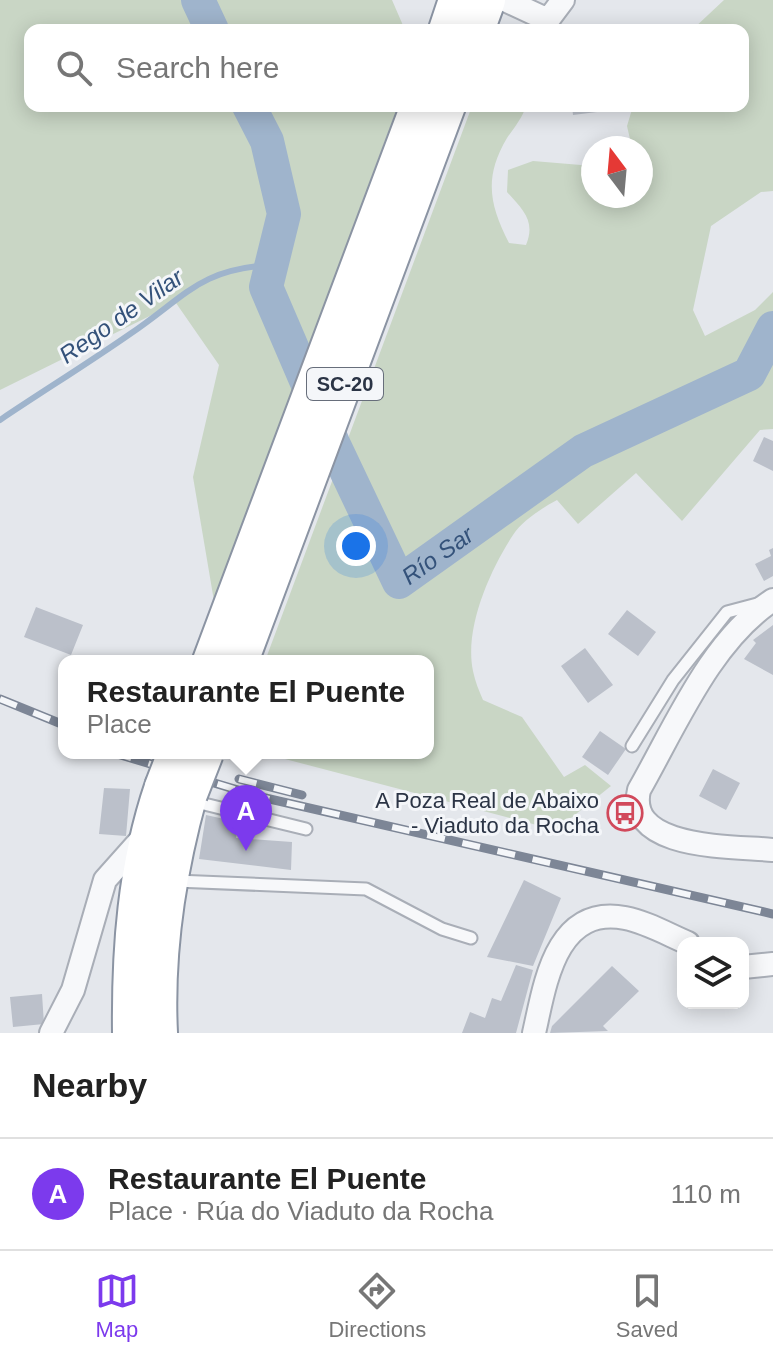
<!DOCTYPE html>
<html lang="en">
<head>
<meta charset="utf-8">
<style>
	:root { --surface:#fff; --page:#f2f2f2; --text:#222; --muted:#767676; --line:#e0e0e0; --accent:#7c3aed }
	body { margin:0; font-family:Helvetica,sans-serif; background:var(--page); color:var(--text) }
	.controls { position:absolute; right:24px; bottom:24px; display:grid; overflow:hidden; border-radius:16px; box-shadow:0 4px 20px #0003 }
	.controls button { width:72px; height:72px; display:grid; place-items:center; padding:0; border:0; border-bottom:2px solid var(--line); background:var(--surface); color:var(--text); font:40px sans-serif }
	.compass { position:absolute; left:581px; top:136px; width:72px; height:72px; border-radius:50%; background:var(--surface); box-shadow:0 4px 20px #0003; rotate:344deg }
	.you { position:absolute; left:356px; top:546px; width:28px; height:28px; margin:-20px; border:6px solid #fff; border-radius:50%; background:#1a73e8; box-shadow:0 0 0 12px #1a73e833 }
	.badge { display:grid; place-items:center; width:52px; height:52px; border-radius:50%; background:var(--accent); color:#fff; font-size:26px; font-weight:700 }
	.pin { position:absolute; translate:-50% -66px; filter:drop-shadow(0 2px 4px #0008) }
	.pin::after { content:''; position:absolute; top:42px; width:28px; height:24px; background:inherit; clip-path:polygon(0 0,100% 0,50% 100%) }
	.popup { position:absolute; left:58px; top:655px; width:376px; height:104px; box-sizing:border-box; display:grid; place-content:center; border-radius:16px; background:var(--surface); filter:drop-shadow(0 2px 6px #0005); font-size:26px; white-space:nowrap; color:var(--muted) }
	.popup b { font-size:30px; color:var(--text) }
	.popup::after { content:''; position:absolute; left:50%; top:100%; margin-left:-16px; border:16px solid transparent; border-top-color:var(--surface) }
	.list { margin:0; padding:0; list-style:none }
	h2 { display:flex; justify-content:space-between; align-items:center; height:104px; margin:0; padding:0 32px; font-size:34px }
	h2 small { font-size:26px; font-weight:400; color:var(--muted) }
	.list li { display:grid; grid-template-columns:52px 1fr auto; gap:24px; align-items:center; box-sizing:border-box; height:112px; padding:0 32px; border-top:2px solid var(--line) }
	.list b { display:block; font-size:30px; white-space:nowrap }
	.list p { margin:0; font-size:26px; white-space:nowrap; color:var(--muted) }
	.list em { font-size:26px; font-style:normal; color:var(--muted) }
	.icon { flex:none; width:44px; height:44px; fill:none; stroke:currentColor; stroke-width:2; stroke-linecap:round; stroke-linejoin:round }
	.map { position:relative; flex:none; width:773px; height:1033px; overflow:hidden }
	.search { position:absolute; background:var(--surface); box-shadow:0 4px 20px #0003; left:24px; right:24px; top:24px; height:88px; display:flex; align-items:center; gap:20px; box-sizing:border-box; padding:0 28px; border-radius:16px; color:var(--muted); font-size:30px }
	.sheet { height:216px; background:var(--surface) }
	nav { display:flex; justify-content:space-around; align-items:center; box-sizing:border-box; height:112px; border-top:2px solid var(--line); background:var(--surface); font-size:22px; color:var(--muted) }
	nav a { display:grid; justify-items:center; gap:4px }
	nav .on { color:var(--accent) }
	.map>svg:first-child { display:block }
</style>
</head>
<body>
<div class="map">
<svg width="773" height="1033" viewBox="0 0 773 1033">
	<rect width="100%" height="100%" fill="#e4e7ec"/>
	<path fill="#c9d6c5" d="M 0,0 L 392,0 L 405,30 L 30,30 L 30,106 L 398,106 L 214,601 L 193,477 L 219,365 L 176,303 L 0,390 Z
		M 724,0 L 773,0 L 773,191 L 761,192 L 711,226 L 693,310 L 705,336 L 755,310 L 773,292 L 773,429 L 760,430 L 682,521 L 636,473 L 578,524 L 557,500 C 542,508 522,521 513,535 C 490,570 464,628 473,671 C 475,681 479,691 483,700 L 522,717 L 564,777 L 585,765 L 611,786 L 556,830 L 262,753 L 428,753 L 428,661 L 265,661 L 472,106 L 526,106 C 523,117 514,128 507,138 C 484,177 489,204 509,243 L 526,245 C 536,221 523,210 507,192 L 508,170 L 533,161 L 593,166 L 593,196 L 641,196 L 641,148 L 632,148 L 627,126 L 633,106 L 743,106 L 743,30 L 692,30 Z"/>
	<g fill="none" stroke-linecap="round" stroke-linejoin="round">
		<path stroke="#9fb4cc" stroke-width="6" d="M 0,420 C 43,391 87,364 130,334 C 185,297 199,269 271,265"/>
		<g stroke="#9fb4cc" stroke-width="34">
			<path d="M 198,0 L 212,30"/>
			<path id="s1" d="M 249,106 L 267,141 L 284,214 L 266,287 L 333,443 L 399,582 L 583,451 L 749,374 L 773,328"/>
		</g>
	</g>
	<path fill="#bbc0ca" d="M 572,106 L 604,106 L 605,111 L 573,115 Z
		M 764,437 L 773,441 L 773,471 L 753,461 Z
		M 773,548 L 773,576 L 764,581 L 755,564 L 771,556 L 769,550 Z
		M 36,607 L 83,625 L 71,655 L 24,637 Z
		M 627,610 L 656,632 L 638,656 L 608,634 Z
		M 773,625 L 773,675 L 744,659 L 756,643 L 753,640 Z
		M 585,648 L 613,685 L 588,703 L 561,666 Z
		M 600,731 L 626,749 L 608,775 L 582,757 Z
		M 713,769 L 740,783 L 726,810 L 699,796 Z
		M 104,788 L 130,789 L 126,836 L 99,834 Z
		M 206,815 L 238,822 L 236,838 L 292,842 L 291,870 L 199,859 Z
		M 524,880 L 561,898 L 533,966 L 487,957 Z
		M 516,965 L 533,970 L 516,1033 L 462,1033 L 470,1012 L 485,1018 L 492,998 L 501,1001 Z
		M 612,966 L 639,991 L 603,1026 L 608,1031 L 550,1033 L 552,1026 Z
		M 42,994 L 44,1024 L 13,1027 L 10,997 Z"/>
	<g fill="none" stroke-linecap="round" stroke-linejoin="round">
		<defs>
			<path id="service" d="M 632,746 L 673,680 L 727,612 L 761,603
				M 192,801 L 306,829
				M 176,881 L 366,889 L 442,929 L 471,938"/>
			<path id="minor" d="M 505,0 L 548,20 L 563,0
				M 773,600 C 711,640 675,727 639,790 C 625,851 736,846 773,850
				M 743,967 L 773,964
				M 51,1033 L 73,990 L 105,880 L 146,834
				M 534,1033 C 545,985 555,905 625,918 C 646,922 667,934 688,943"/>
			<path id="trunk" d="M 447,30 L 457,0
				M 476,30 L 487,0
				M 211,661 L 419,106
				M 240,661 L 447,106
				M 131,1033 C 130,950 136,866 163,787
				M 159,1033 C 155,951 167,873 189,794"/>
		</defs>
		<use href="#service" stroke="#a9aeb7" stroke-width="15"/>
		<use href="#minor" stroke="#a9aeb7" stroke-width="26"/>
		<use href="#trunk" stroke="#8b94a3" stroke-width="40"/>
		<use href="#service" stroke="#f7f8fa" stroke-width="11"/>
		<use href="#minor" stroke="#f7f8fa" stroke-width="22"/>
		<use href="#trunk" stroke="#fff" stroke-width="36"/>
		<defs>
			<path id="rail" d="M 0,699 L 64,725
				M 114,753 L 261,797 L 773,914
				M 239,779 L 302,795"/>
		</defs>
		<use href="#rail" stroke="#7d8696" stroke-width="9"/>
		<use href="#rail" stroke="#f4f6f9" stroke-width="6" stroke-dasharray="18" stroke-linecap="butt"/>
		<defs>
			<path id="trunk-bridge" d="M 163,787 L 176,753
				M 189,794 L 205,753"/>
		</defs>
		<use href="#trunk-bridge" stroke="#8b94a3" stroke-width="40" stroke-linecap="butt"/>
		<use href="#trunk-bridge" stroke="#fff" stroke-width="36"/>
	</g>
	<defs>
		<symbol id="bus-ring" viewBox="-11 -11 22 22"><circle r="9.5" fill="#f4f6f9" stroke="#d1495b" stroke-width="1.5"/><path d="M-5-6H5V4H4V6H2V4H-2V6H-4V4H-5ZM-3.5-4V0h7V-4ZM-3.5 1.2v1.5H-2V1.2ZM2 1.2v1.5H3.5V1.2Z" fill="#d1495b"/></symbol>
	</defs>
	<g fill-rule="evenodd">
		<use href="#bus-ring" x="605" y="793" width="40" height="40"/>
	</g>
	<g text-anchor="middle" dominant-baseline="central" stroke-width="6" stroke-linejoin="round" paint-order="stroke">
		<rect fill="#f4f6f9" stroke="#676e7b" stroke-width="2" x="307" y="368" width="76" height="32" rx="6"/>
		<g font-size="20" font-weight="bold" fill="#2b3445">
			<text x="345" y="384">SC-20</text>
		</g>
		<g font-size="22" fill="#2b3445" stroke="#f4f6f9" text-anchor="end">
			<text x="599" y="800">A Poza Real de Abaixo<tspan x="599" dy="25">- Viaduto da Rocha</tspan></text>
		</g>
		<g font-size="24" font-style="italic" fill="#34527a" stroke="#f4f6f9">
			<text transform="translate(121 316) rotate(-35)">Rego de Vilar</text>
			<text stroke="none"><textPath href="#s1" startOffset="560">Río Sar</textPath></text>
		</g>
	</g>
</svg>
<div class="controls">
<button><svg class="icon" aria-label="layers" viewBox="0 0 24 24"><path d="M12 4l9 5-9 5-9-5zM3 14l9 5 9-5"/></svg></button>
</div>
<svg class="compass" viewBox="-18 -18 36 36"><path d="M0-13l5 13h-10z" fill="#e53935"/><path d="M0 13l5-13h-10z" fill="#767676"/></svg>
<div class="you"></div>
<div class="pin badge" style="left:246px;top:851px">A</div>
<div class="popup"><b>Restaurante El Puente</b>Place</div>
<div class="search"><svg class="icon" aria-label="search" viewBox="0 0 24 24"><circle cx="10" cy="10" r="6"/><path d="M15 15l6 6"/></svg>Search here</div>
</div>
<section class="sheet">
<h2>Nearby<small></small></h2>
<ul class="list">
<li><span class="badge">A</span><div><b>Restaurante El Puente</b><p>Place · Rúa do Viaduto da Rocha</p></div><em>110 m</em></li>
</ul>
</section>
<nav>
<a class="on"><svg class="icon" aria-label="map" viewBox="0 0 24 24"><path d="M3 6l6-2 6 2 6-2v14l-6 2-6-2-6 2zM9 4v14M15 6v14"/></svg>Map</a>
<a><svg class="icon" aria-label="directions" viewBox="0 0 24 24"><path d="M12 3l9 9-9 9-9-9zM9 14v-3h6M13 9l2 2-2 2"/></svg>Directions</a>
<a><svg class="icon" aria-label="saved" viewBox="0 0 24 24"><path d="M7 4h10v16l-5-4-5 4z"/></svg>Saved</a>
</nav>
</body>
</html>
